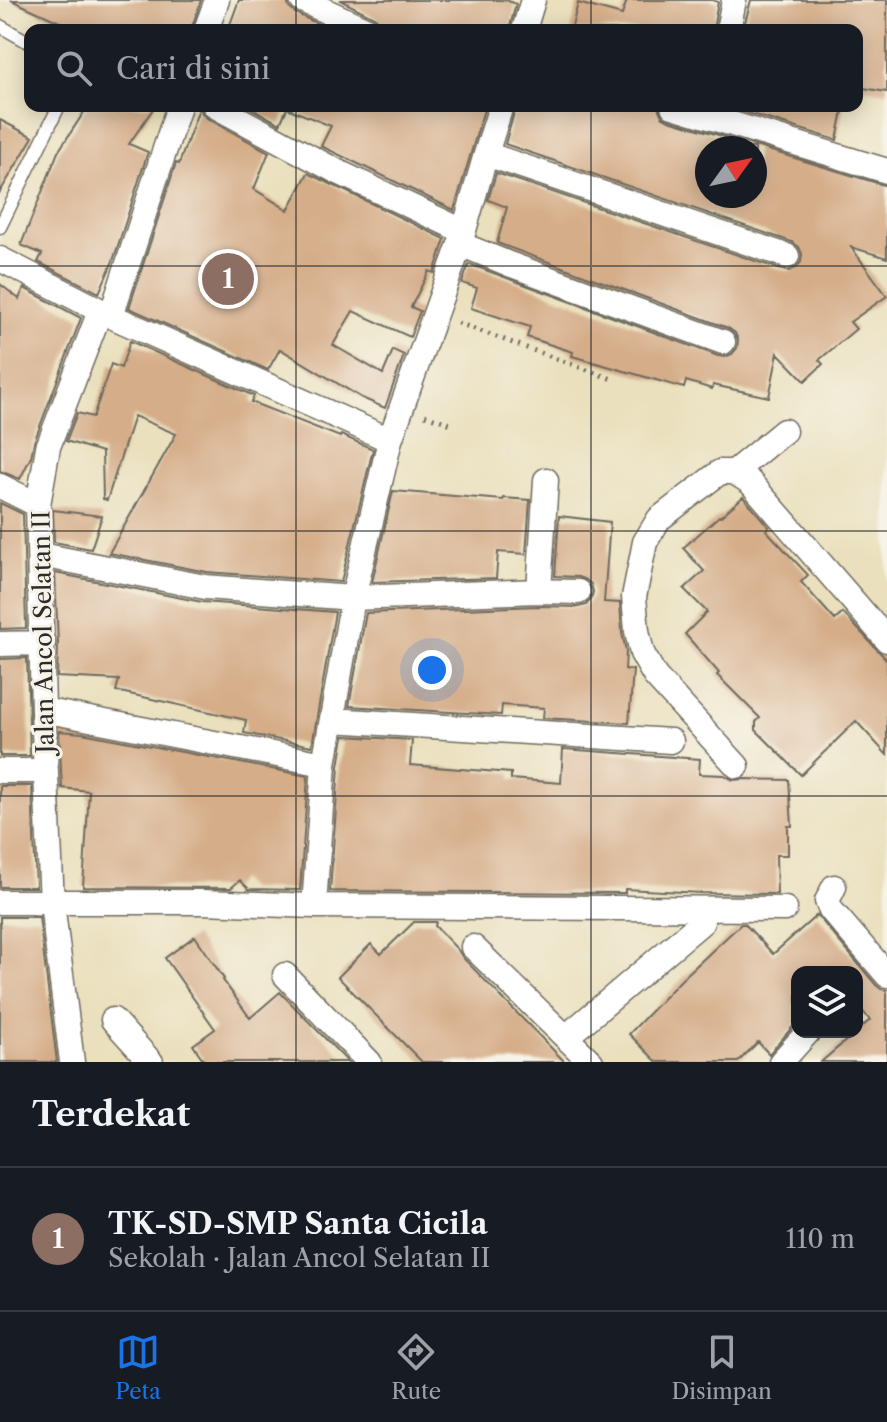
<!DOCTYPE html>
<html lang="id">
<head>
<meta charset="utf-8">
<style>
	:root { --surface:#171b24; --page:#242831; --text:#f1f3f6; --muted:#9ea1a6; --line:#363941; --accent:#1a73e8 }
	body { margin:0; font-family:"Libre Caslon Text",serif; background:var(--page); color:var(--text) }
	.controls { position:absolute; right:24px; bottom:24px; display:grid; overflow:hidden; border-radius:16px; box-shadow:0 4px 20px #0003 }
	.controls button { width:72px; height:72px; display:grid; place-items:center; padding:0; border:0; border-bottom:2px solid var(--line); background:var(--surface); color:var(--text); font:40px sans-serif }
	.compass { position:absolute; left:695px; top:136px; width:72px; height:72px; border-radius:50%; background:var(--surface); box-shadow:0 4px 20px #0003; rotate:57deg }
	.you { position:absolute; left:432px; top:670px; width:28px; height:28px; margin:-20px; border:6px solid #fff; border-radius:50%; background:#1a73e8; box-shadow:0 0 0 12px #1a73e833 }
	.badge { display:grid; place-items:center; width:52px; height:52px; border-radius:50%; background:var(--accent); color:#fff; font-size:26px; font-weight:700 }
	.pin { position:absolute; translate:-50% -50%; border:4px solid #fff; box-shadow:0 2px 8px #0006 }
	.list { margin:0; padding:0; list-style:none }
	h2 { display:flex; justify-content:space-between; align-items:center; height:104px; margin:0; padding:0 32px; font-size:34px }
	h2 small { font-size:26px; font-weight:400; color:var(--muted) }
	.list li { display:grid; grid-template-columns:52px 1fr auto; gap:24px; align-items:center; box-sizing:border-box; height:144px; padding:0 32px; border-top:2px solid var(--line) }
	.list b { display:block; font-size:30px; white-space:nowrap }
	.list p { margin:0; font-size:26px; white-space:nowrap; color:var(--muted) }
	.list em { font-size:26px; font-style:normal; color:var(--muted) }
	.icon { flex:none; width:44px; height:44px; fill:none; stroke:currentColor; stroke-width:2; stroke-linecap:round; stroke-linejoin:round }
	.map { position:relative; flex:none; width:887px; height:1062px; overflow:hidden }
	.search { position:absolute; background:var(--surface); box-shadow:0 4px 20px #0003; left:24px; right:24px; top:24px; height:88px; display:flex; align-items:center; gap:20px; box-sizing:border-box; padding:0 28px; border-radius:16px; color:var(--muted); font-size:30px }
	.sheet { height:248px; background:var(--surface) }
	nav { display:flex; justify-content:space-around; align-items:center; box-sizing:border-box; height:112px; border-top:2px solid var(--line); background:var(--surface); font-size:22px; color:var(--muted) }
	nav a { display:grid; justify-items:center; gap:4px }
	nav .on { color:var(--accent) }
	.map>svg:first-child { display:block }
</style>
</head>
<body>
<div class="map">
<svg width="887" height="1062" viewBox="0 0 887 1062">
	<rect width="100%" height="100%" fill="#f7f3e8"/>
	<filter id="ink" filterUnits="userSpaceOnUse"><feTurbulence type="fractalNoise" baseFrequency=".0125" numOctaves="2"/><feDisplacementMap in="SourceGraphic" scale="16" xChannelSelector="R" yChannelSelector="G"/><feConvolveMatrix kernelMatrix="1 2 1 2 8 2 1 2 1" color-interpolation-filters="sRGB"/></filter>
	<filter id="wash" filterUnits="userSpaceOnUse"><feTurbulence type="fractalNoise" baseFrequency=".006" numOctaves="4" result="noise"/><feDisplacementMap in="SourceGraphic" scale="32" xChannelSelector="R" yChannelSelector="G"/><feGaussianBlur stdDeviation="1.8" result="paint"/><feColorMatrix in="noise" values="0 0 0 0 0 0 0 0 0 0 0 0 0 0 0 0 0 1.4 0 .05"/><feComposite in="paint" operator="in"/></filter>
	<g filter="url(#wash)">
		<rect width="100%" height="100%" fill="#eae0bd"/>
		<g id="blocks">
			<path fill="#d5ad89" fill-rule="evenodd" d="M 11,0 L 201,0 L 191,30 L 77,30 Z
				M 239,0 L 287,0 L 289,8 L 295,13 L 331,30 L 228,30 Z
				M 340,0 L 506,0 L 516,4 L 509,30 L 382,30 L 380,22 L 374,17 Z
				M 627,0 L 712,0 L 718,2 L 713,30 L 659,30 L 651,28 L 651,30 L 571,30 L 578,3 L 622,15 Z
				M 751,0 L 887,0 L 887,92 L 857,87 L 857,30 L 743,30 Z
				M 88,106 L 155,106 L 129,144 L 148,152 L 113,261 L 99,293 L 38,262 L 42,254 L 21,245 L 58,152 Z
				M 200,106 L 202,113 L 208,119 L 269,152 L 254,189 L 288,210 L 308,173 L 445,239 L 434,273 L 429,271 L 411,307 L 420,311 L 410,337 L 353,311 L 333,345 L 383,374 L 393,350 L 404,355 L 385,408 L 362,398 L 280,349 L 268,370 L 129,308 L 176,163 L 179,164 Z
				M 247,106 L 485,106 L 454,210 L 321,146 L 331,126 L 287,108 L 280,124 Z
				M 516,106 L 656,106 L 658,107 L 662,116 L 669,120 L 887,186 L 887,258 L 851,247 L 887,296 L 850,322 L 856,329 L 819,360 L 823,364 L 805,381 L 778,353 L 769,397 L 713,385 L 712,389 L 686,381 L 684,388 L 572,356 L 573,352 L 527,337 L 530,327 L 471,308 L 477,288 L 462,283 L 469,264 L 718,356 L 725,357 L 732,354 L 737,348 L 738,340 L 735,333 L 728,328 L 497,243 L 507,207 L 488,200 L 496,173 L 782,270 L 789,271 L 796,268 L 801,262 L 802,254 L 799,247 L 792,242 L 505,144 ZM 707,148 L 755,148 L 755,196 L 707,196 Z
				M 725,106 L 844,106 L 837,140 Z
				M 0,120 L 33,137 L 0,192 Z
				M 0,284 L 19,299 L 24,288 L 81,318 L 34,442 L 31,457 L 20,479 L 0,471 Z
				M 130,341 L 254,396 L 251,402 L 340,437 L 341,435 L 373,449 L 341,582 L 207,572 L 109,553 L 176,434 L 134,416 L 107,500 L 103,499 L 102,452 L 66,441 L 77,413 L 93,417 L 111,364 L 121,368 Z
				M 393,491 L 503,500 L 504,498 L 530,500 L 526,554 L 498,552 L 496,578 L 372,582 Z
				M 743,497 L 769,527 L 766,530 L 808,575 L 801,582 L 835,620 L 843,613 L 887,660 L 887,755 L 856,721 L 801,775 L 756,730 L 756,722 L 760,718 L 717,675 L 719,673 L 685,634 L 707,612 L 684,589 L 704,571 L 683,548 L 719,516 L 720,517 Z
				M 0,503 L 23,514 L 26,628 L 0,629 Z
				M 53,510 L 102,516 L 91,549 L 54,542 Z
				M 559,516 L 610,522 L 604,602 L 620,603 L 622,633 L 626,651 L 625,670 L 633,670 L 629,723 L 543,718 L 544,708 L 502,705 L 501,715 L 349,706 L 366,613 L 539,606 L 578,607 L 586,605 L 591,599 L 593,592 L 591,584 L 586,580 L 578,577 L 555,576 Z
				M 55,573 L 202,602 L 335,612 L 312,746 L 244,733 L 246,720 L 116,691 L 119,680 L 57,677 L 58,643 Z
				M 27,658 L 30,756 L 0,756 L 0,659 Z
				M 59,731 L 82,733 L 308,776 L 300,890 L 249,889 L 240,880 L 231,888 L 83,887 L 89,791 L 62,788 Z
				M 344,736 L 412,740 L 410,765 L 511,773 L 511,779 L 561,783 L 563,749 L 700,759 L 699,774 L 724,775 L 733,780 L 744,779 L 789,780 L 792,826 L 788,826 L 788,855 L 776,855 L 777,894 L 702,893 L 625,889 L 625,893 L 330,891 L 339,766 Z
				M 0,786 L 32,786 L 36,887 L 0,887 Z
				M 817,915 L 876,985 L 881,989 L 887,990 L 887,1062 L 821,1062 L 870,1020 L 857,1004 L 857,972 L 797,972 L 797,1022 L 769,1054 L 758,1042 L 738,1062 L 657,1062 L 629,1034 L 682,979 L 741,924 L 745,924 L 773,954 Z
				M 0,917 L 39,917 L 57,1062 L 0,1062 Z
				M 414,922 L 436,922 L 435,926 L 458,950 L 463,958 L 565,1062 L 422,1062 L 338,977 L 371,944 L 381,954 Z
				M 195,936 L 224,979 L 223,980 L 250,1018 L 280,992 L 348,1062 L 205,1062 L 193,1045 L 215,1029 L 165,958 Z"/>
		</g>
	</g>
	<g filter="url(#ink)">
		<use href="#blocks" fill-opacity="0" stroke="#6e6a5e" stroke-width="2"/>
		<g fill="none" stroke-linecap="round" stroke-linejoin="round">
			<defs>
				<path id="lane" d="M 0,26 L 30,43
					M 0,227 L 59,106"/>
				<path id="street" d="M 302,0 L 367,30
					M 206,30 L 217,0
					M 524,30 L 533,0
					M 728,30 L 734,0
					M 215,106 L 336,171 L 463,231
					M 673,106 L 887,171
					M 486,154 L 787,256
					M 460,244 L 509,264 L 723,342
					M 0,259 L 111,316 L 390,440
					M 111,316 L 179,106
					M 734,472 L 784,431
					M 0,486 L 38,505
					M 41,555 L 205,587 L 353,598 L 539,591 L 578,592
					M 539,591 L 546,480
					M 0,644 L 43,643
					M 43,710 L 324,764 L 353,598 L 390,440 L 460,244 L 486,154 L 501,106
					M 332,720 L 671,741
					M 737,766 L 655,676 L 642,653 L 637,631 L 634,597 L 645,542 L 659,519 L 720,472 L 734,472 L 750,482 L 887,640
					M 0,771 L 46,771
					M 834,887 L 827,901 L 831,910 L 887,975
					M 0,902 L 202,902 L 314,906 L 785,909
					M 314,906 L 324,764
					M 473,947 L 591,1062
					M 285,975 L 369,1062
					M 113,1020 L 151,1062
					M 566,1037 L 702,922
					M 72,1062 L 52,903 L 43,710 L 38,505 L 48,447 L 100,311
					M 781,1062 L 808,1032"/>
			</defs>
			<use href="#lane" stroke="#6e6a5e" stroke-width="15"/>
			<use href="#street" stroke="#6e6a5e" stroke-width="27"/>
			<path stroke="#6e6a5e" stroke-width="5" stroke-dasharray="2 6" stroke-linecap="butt" d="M 458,323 L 615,380
				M 425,415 L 454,425"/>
			<use href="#lane" stroke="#fff" stroke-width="12"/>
			<use href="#street" stroke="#fff" stroke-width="24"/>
		</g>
	</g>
	<path fill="none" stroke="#2b2b2b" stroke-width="2" stroke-opacity="0.55" d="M 296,0 L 296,30M 591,0 L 591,30M 296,106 L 296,1062M 591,106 L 591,1062M 0,266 L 887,266M 0,531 L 887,531M 0,796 L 887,796"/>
	<g text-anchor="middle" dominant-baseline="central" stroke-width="6" stroke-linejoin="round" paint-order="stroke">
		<g font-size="24" fill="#2b2b2b" stroke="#f7f3e8">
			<text transform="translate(43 632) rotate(-91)">Jalan Ancol Selatan II</text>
		</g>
	</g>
</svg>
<div class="controls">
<button><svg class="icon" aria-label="layers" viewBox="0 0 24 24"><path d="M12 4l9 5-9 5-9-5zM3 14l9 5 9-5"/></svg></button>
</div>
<svg class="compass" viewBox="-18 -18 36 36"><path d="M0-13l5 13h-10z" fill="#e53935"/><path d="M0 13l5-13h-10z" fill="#9ea1a6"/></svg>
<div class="you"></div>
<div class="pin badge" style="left:228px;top:279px;background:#8d6e63">1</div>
<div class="search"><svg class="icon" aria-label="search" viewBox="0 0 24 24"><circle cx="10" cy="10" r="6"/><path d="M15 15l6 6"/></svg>Cari di sini</div>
</div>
<section class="sheet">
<h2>Terdekat<small></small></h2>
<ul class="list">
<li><span class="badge" style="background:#8d6e63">1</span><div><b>TK-SD-SMP Santa Cicila</b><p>Sekolah · Jalan Ancol Selatan II</p></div><em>110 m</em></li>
</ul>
</section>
<nav>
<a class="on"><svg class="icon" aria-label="map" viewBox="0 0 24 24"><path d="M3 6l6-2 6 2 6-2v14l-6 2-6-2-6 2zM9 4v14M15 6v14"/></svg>Peta</a>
<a><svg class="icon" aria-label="directions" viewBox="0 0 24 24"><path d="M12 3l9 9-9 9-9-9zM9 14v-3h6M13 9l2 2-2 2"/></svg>Rute</a>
<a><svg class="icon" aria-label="saved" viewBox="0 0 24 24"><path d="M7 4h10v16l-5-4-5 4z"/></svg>Disimpan</a>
</nav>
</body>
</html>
